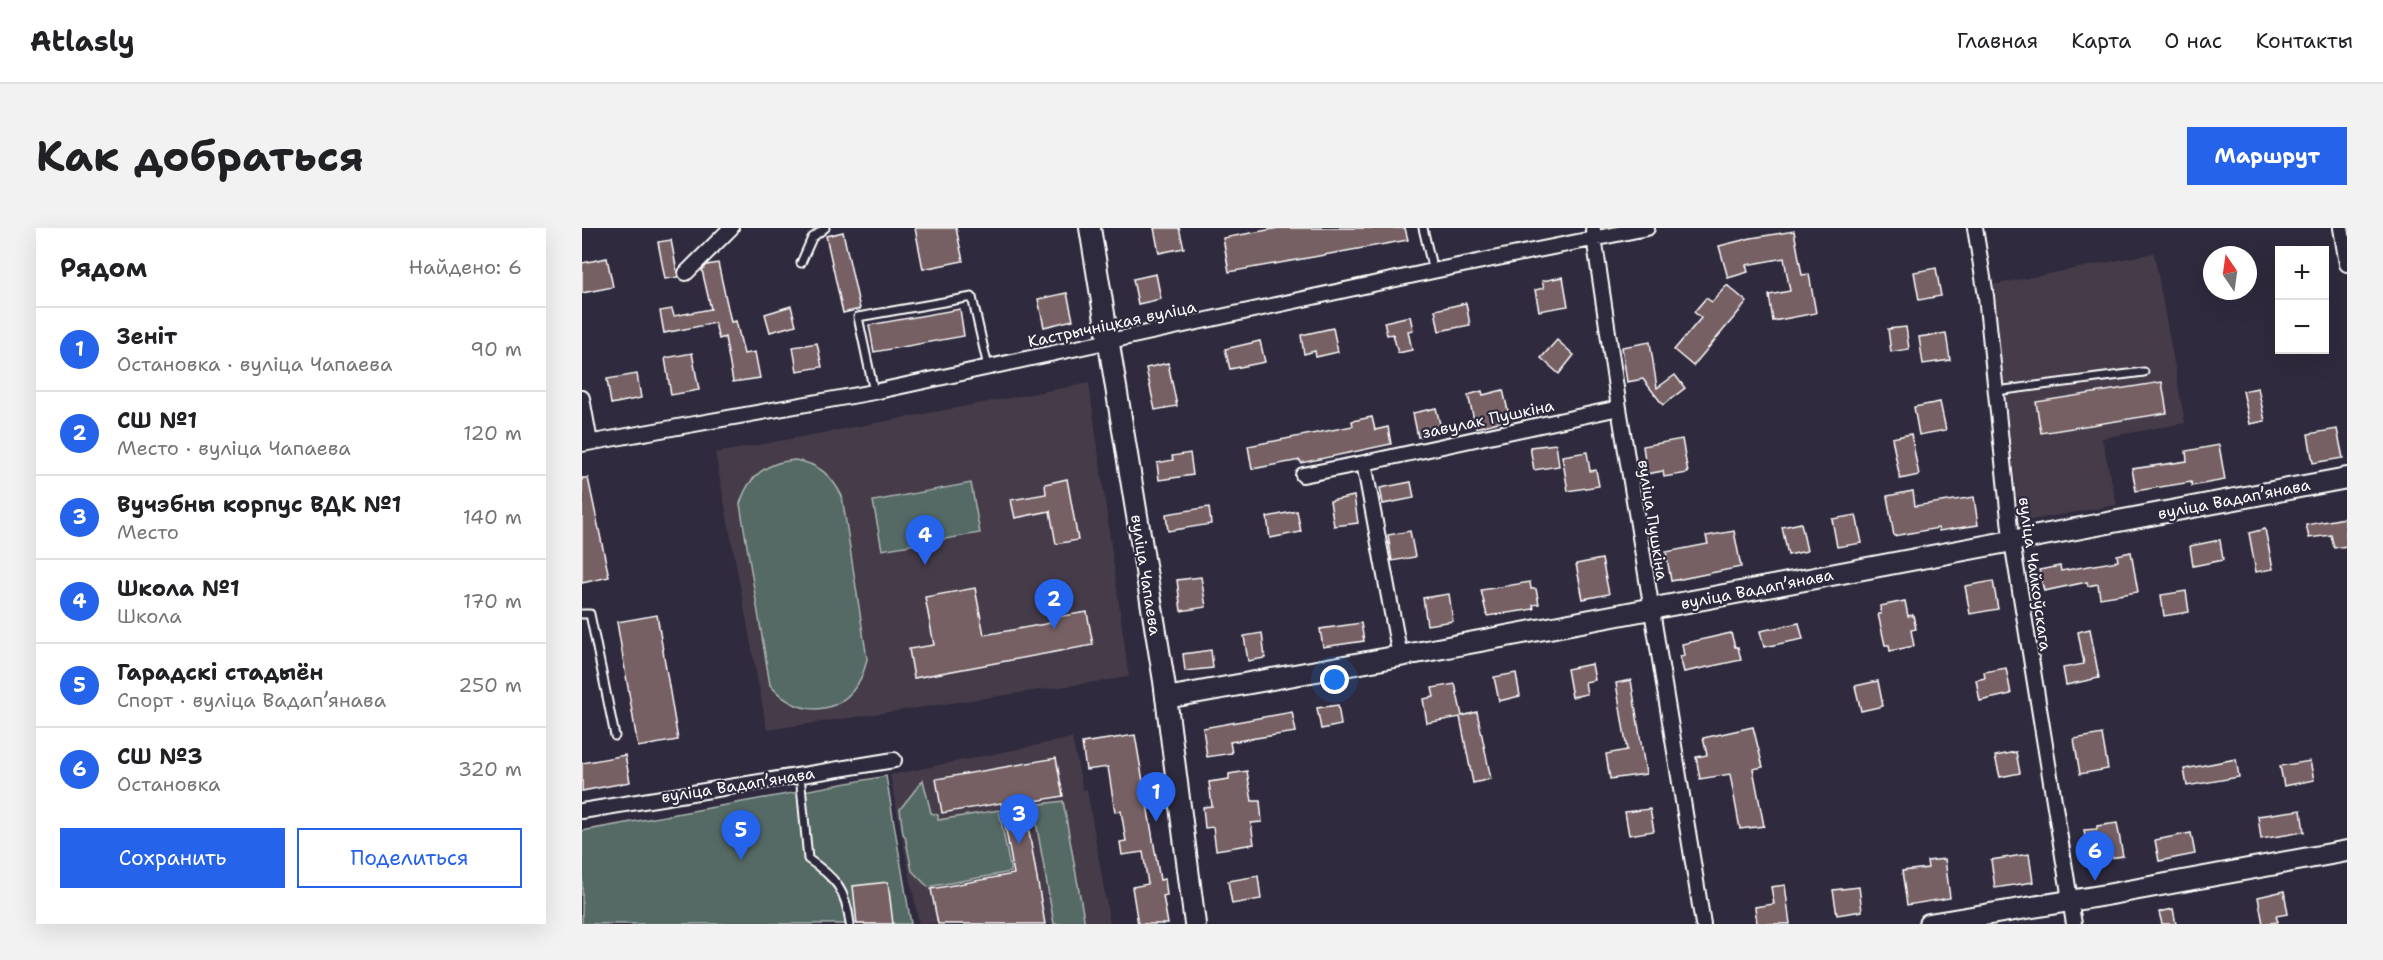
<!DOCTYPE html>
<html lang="ru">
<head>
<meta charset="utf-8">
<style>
	:root { --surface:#fff; --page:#f2f2f2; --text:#202124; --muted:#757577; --line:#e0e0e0; --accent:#2563eb }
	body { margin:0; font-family:"Shantell Sans",sans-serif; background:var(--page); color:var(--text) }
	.controls { position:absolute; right:18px; top:18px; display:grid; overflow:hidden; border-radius:0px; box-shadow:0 6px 24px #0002 }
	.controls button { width:54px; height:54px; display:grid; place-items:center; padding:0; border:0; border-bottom:2px solid var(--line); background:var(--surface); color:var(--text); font:30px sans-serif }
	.compass { position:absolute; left:1621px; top:18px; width:54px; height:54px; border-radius:50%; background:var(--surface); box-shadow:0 6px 24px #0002; rotate:347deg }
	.you { position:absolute; left:753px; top:452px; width:21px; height:21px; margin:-15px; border:4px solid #fff; border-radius:50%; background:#1a73e8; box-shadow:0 0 0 9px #1a73e833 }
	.badge { display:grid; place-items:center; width:39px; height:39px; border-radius:50%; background:var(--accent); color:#fff; font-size:20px; font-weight:700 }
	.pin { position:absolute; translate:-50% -50px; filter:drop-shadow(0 2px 3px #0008) }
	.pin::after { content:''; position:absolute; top:32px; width:21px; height:18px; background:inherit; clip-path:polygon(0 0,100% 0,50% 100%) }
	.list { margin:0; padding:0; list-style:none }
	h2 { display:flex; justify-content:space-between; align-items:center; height:78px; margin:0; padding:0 24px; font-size:26px }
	h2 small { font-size:20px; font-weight:400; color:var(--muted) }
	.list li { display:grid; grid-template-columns:39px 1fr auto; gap:18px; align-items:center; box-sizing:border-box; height:84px; padding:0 24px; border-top:2px solid var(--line) }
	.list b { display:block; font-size:22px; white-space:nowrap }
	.list p { margin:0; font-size:20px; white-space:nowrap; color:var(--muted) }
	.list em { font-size:20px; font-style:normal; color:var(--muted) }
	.actions { display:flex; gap:12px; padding:18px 24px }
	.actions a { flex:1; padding:14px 0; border:2px solid var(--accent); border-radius:0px; text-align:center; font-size:21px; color:var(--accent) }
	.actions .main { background:var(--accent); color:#fff }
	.map { position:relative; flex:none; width:1765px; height:696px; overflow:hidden; border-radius:0px }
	header { display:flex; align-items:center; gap:36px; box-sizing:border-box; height:84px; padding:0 30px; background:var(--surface); border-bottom:2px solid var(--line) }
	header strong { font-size:28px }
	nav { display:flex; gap:33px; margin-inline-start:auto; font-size:21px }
	.intro { display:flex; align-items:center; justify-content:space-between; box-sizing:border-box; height:144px; padding:0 36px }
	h1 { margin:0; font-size:42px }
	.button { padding:15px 27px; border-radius:0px; background:var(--accent); color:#fff; font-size:21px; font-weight:700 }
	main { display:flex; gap:36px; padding:0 36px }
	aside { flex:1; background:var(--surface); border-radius:0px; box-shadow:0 6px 24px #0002 }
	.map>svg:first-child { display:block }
</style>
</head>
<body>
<header>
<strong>Atlasly</strong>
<nav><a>Главная</a><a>Карта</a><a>О нас</a><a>Контакты</a></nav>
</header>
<div class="intro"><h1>Как добраться</h1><a class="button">Маршрут</a></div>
<main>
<aside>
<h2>Рядом<small>Найдено: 6</small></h2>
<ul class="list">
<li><span class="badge">1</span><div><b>Зеніт</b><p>Остановка · вуліца Чапаева</p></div><em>90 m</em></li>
<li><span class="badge">2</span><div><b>СШ №1</b><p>Место · вуліца Чапаева</p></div><em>120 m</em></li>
<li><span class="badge">3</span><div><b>Вучэбны корпус ВДК №1</b><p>Место</p></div><em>140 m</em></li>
<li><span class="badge">4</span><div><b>Школа №1</b><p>Школа</p></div><em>170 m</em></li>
<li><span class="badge">5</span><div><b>Гарадскі стадыён</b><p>Спорт · вуліца Вадапʼянава</p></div><em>250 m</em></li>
<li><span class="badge">6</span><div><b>СШ №3</b><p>Остановка</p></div><em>320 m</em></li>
</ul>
<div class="actions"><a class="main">Сохранить</a><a>Поделиться</a></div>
</aside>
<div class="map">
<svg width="1765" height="696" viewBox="0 0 1765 696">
	<rect width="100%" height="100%" fill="#2f2a3d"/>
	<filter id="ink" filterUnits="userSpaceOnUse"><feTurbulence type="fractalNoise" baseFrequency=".0167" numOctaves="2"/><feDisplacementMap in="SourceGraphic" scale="12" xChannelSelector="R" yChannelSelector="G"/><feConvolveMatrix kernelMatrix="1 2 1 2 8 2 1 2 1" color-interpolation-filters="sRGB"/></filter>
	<g filter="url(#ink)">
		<path fill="#443a49" d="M 1572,25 L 1603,195 L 1520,210 L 1535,277 L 1438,294 L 1424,177 L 1405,58 Z
			M 507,155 L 547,449 L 185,502 L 133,225 Z
			M 490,510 L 501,562 L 505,561 L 528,696 L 337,696 L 308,547 Z"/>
		<path fill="#576b65" stroke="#abb5b2" stroke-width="1.5" d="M 213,232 C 237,236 249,247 260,268 L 285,431 C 275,483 223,499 188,457 L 158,276 C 166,248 184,234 213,232 Z
			M 389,255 L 398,305 L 300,322 L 291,273 Z
			M 304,548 L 329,696 L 0,696 L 0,603 Z
			M 341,552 L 349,585 L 356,587 L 356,592 L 417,582 L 429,644 L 346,659 L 330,643 L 323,608 L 321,606 L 318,581 Z
			M 481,573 L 503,696 L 472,696 L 451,577 Z"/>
		<path fill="#766064" stroke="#fff" stroke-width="1.5" d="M 333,0 L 374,0 L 381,33 L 341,41 Z
			M 572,0 L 597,0 L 602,20 L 577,25 Z
			M 697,0 L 823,0 L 826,12 L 647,44 L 641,10 Z
			M 1212,3 L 1220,47 L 1227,46 L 1234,85 L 1191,93 L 1187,67 L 1208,63 L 1202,30 L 1164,37 L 1166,44 L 1146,50 L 1137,18 L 1169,10 Z
			M 261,4 L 278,81 L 261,85 L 244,8 Z
			M 89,12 L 96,49 L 83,51 L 76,14 Z
			M 25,30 L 31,59 L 0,65 L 0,35 Z
			M 136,35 L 149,94 L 154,93 L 162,126 L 173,124 L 178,150 L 151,154 L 143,109 L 137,111 L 133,95 L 82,105 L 78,83 L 90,81 L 92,88 L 129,81 L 120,42 L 125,37 Z
			M 1354,40 L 1359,68 L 1337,72 L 1332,44 Z
			M 574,46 L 579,71 L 556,76 L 551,51 Z
			M 981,49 L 986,78 L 957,83 L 953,62 L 962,60 L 960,53 Z
			M 1145,57 L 1165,74 L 1111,138 L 1092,122 L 1119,90 L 1112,84 L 1124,70 L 1130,74 Z
			M 485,65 L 491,92 L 462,99 L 456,71 Z
			M 884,75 L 888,97 L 857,103 L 853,82 Z
			M 209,78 L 214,97 L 188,104 L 183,86 Z
			M 378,81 L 382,108 L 292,124 L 287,97 Z
			M 828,88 L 831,102 L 826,103 L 830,122 L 816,125 L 811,106 L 805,107 L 802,94 Z
			M 1324,99 L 1327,121 L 1309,124 L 1306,101 Z
			M 751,100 L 756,124 L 734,129 L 733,123 L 722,126 L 719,107 Z
			M 1364,105 L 1368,132 L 1341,136 L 1337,109 Z
			M 975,112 L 992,127 L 977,146 L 959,130 Z
			M 678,113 L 683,134 L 648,141 L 643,121 Z
			M 1068,114 L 1075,160 L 1093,147 L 1103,160 L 1081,177 L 1061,151 L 1045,154 L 1040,119 Z
			M 235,115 L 240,139 L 215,143 L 211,119 Z
			M 110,125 L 117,162 L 89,167 L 83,130 Z
			M 586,135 L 595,178 L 573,182 L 564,140 Z
			M 55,146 L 59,170 L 29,176 L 25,151 Z
			M 1580,154 L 1585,185 L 1459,205 L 1454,174 Z
			M 1676,160 L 1683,193 L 1668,196 L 1661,163 Z
			M 921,162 L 928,191 L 894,200 L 886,167 L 900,163 L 901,167 Z
			M 1358,174 L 1364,202 L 1337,207 L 1332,179 Z
			M 854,180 L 860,204 L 836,209 L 831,185 Z
			M 790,189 L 793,202 L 806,199 L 809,216 L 719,235 L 718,232 L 670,241 L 666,218 L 771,198 L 770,193 Z
			M 1755,201 L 1761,230 L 1731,235 L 1726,206 Z
			M 1329,206 L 1337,247 L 1318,251 L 1310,210 Z
			M 1100,211 L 1106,245 L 1082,249 L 1081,243 L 1065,246 L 1061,218 Z
			M 974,216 L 977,238 L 952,242 L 948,219 Z
			M 1637,217 L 1643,252 L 1610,258 L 1609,254 L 1554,263 L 1550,241 L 1605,233 L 1604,223 Z
			M 1005,224 L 1008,243 L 1014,242 L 1017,258 L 986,263 L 980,228 Z
			M 608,225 L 611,247 L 577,252 L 575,235 L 591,232 L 590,228 Z
			M 0,250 L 6,250 L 27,349 L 0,355 Z
			M 485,251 L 496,312 L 474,316 L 468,283 L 433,290 L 429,272 L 464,266 L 463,256 Z
			M 829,254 L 832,270 L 801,276 L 798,260 Z
			M 1331,263 L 1333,278 L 1392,269 L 1396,297 L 1357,303 L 1356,300 L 1312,308 L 1305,268 Z
			M 772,268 L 776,295 L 752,298 L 748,273 Z
			M 627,279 L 629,296 L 586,303 L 584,286 Z
			M 715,283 L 719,304 L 688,310 L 685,289 Z
			M 1274,287 L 1280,315 L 1255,319 L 1250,291 Z
			M 1763,290 L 1765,318 L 1752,320 L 1749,307 L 1727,310 L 1724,297 Z
			M 1219,295 L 1225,323 L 1206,327 L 1200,299 Z
			M 1683,301 L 1691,341 L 1674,344 L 1667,305 Z
			M 828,303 L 833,329 L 810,333 L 806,307 Z
			M 1152,303 L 1159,339 L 1089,353 L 1084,324 L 1126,316 L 1124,308 Z
			M 1638,312 L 1641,332 L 1611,338 L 1608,318 Z
			M 1549,324 L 1556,364 L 1518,370 L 1516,356 L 1506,358 L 1505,354 L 1462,363 L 1457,342 L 1478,338 L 1479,343 L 1536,333 L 1535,327 Z
			M 1020,331 L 1027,366 L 1001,371 L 994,336 Z
			M 619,349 L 624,379 L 599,383 L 595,352 Z
			M 1411,353 L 1416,381 L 1388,386 L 1383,358 Z
			M 948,354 L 949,361 L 954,361 L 957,376 L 951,377 L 952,381 L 905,388 L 899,362 Z
			M 393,360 L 402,407 L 469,395 L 468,390 L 505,384 L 511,417 L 332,450 L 327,421 L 352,417 L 343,369 Z
			M 1604,363 L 1607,384 L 1582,388 L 1579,367 Z
			M 867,366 L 871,393 L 845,397 L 841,370 Z
			M 1323,373 L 1326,388 L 1331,387 L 1334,401 L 1329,402 L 1332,418 L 1308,423 L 1307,417 L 1303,417 L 1296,386 L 1299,386 L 1298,378 Z
			M 75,387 L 96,512 L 56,519 L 35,394 Z
			M 779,395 L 782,413 L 741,419 L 738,401 Z
			M 1217,395 L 1221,411 L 1182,419 L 1178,403 Z
			M 1508,401 L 1517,450 L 1484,457 L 1481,440 L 1502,436 L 1496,404 Z
			M 680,405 L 683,430 L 666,433 L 662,408 Z
			M 1149,405 L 1153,419 L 1156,419 L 1159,432 L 1102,444 L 1098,429 L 1102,428 L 1100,416 Z
			M 629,422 L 631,440 L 603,443 L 601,426 Z
			M 1010,436 L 1013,452 L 1003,454 L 1005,466 L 990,469 L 985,441 Z
			M 1424,440 L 1429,466 L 1398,473 L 1394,452 L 1403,450 L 1402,444 Z
			M 934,445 L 938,468 L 917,473 L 912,449 Z
			M 1049,452 L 1064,546 L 1028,551 L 1024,526 L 1045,522 L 1034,455 Z
			M 1296,453 L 1301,478 L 1279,483 L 1273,458 Z
			M 873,456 L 880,488 L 895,484 L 909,551 L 891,555 L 878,489 L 845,495 L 841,471 L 852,469 L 850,460 Z
			M 756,477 L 759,497 L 739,501 L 735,480 Z
			M 710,484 L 714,504 L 648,514 L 650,525 L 625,529 L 621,500 Z
			M 1171,499 L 1181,539 L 1171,541 L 1182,598 L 1158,601 L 1148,546 L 1118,551 L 1114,529 L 1125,527 L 1121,510 Z
			M 1520,506 L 1526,541 L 1498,546 L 1492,511 Z
			M 553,507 L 578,652 L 583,651 L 585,667 L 581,668 L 586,696 L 556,696 L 550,659 L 566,656 L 561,624 L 540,627 L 538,614 L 544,613 L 539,583 L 533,584 L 526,539 L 504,542 L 500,515 Z
			M 1434,524 L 1438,545 L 1418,549 L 1413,528 Z
			M 43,527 L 48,554 L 0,563 L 0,535 Z
			M 474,530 L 481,568 L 442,575 L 463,696 L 356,696 L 349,661 L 432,646 L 419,575 L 360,585 L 354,551 Z
			M 1654,531 L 1657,549 L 1605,558 L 1602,541 Z
			M 1728,533 L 1732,552 L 1702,558 L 1698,538 Z
			M 665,543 L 670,573 L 678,573 L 680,594 L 669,595 L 672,616 L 634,622 L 631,599 L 623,600 L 621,579 L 630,578 L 627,554 L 647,551 L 647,546 Z
			M 1068,581 L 1072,603 L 1047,607 L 1043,584 Z
			M 1719,582 L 1722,604 L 1679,611 L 1676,588 Z
			M 1535,595 L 1541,628 L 1507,633 L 1502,602 L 1515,601 L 1515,598 Z
			M 1609,605 L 1613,626 L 1577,633 L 1573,612 Z
			M 1447,626 L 1451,654 L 1413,660 L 1409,632 Z
			M 1363,631 L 1368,670 L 1325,677 L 1320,643 L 1346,640 L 1345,633 Z
			M 676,648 L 679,671 L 650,676 L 646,653 Z
			M 306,654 L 311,696 L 275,696 L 271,658 Z
			M 1203,657 L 1208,696 L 1175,696 L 1173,679 L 1192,676 L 1189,659 Z
			M 1277,659 L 1280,683 L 1255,687 L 1251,662 Z
			M 1702,663 L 1706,686 L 1694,688 L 1696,694 L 1681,696 L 1676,669 Z
			M 1591,681 L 1594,696 L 1580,696 L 1577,684 Z"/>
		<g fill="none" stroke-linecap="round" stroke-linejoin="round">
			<defs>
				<path id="lane" d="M 841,0 L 851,43
					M 219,35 L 230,10 L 243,0
					M 1414,163 L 1562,144
					M 292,164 L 276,89 L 390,69 L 406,139
					M 0,386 L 8,386 L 33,508
					M 218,547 L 226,631 C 254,650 264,662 268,696"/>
				<path id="street" d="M 1393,0 L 1404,68 L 1428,301 L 1492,696
					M 1759,0 L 1765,36
					M 1011,2 L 1037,180 L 1121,696
					M 104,45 L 149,0
					M 0,170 L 8,214
					M 0,216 L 292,164 L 851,43 L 1065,0
					M 721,247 L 782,235
					M 818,428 L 782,235 L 1037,180
					M 0,583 L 312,532"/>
				<path id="secondary" d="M 508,0 L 582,453 L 613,696
					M 584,470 L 818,428 L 1765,250
					M 1347,696 L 1524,667 L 1765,623"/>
			</defs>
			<use href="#lane" stroke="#fff" stroke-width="11"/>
			<use href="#street" stroke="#fff" stroke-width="18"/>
			<use href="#secondary" stroke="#fff" stroke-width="24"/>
			<use href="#lane" stroke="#2f2a3d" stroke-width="7"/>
			<use href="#street" stroke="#2f2a3d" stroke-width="14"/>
			<use href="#secondary" stroke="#2f2a3d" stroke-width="20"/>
		</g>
	</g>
	<g text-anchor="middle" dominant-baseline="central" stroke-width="4.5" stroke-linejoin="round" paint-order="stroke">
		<g font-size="16" fill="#fff" stroke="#2f2a3d">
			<text transform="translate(530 96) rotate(-12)">Кастрычніцкая вуліца</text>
			<text transform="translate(906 191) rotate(-12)">завулак Пушкіна</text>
			<text transform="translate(1652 271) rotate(-11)">вуліца Вадапʼянава</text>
			<text transform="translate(1071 292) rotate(81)">вуліца Пушкіна</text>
			<text transform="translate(1453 346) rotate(82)">вуліца Чайкоўскага</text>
			<text transform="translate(564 347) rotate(81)">вуліца Чапаева</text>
			<text transform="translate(1175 361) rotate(-11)">вуліца Вадапʼянава</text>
			<text transform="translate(156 557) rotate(-9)">вуліца Вадапʼянава</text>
		</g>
	</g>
</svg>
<div class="controls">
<button>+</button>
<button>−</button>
</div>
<svg class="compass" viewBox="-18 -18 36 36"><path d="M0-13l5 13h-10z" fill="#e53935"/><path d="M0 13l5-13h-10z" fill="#757577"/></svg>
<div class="you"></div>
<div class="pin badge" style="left:574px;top:594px">1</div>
<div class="pin badge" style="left:472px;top:401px">2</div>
<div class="pin badge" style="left:437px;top:616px">3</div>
<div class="pin badge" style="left:343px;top:337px">4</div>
<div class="pin badge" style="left:159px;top:632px">5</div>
<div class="pin badge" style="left:1513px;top:653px">6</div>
</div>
</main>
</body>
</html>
